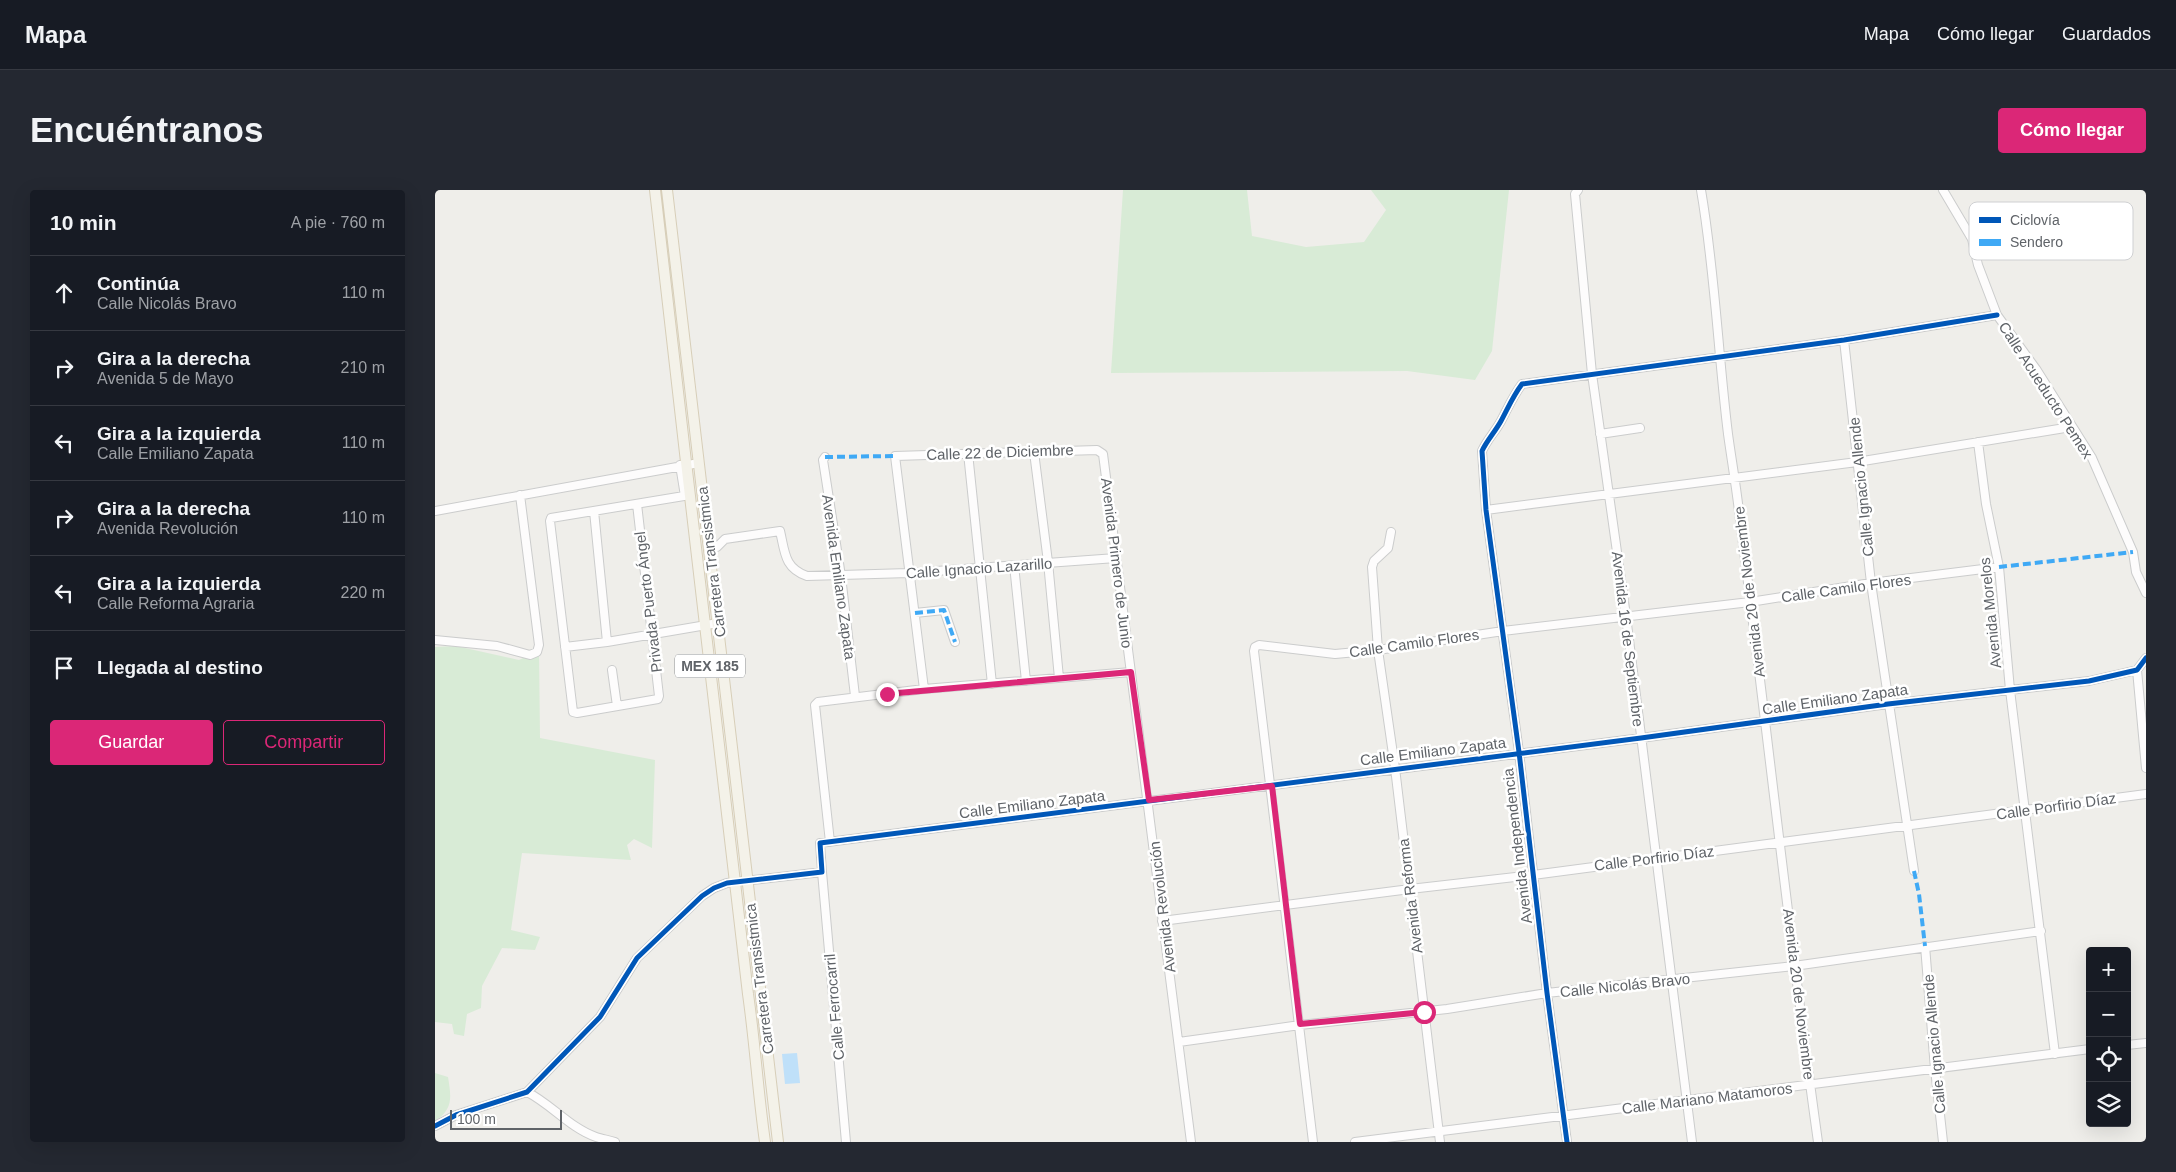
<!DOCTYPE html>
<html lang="es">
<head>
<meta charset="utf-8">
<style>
	:root { --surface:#171b24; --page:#242831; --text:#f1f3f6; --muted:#9ea1a6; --line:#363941; --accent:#db2777 }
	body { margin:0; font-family:Helvetica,sans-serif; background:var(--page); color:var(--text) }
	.controls { position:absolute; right:15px; bottom:15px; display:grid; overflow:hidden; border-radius:5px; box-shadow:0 5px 20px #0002 }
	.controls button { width:45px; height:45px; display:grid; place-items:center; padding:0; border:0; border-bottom:1px solid var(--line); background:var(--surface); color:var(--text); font:25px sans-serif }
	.scale { position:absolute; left:15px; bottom:12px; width:112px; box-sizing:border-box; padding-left:5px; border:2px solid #5f6368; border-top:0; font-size:14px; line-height:18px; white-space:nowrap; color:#5f6368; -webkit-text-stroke:4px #fff; paint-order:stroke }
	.stop { position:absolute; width:15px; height:15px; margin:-11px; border:4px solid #db2777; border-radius:50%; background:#fff }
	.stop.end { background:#db2777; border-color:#fff; box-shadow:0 1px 5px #0008 }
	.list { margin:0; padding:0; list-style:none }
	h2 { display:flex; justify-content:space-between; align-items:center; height:65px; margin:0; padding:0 20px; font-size:21px }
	h2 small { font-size:16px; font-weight:400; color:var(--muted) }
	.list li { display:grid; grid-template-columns:32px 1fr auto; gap:15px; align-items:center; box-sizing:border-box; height:75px; padding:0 20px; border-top:1px solid var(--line) }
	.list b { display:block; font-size:19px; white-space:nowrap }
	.list p { margin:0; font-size:16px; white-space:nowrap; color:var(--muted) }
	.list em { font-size:16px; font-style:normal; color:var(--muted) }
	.actions { display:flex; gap:10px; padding:15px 20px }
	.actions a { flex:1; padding:11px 0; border:1px solid var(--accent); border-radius:5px; text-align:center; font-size:18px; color:var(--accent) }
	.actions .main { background:var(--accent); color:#fff }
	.icon { flex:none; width:28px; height:28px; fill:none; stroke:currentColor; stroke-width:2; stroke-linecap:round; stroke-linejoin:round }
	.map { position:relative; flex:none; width:1711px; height:952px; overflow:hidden; border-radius:5px }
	header { display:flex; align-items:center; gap:30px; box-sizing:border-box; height:70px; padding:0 25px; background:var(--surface); border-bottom:1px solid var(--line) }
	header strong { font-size:24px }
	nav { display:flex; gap:28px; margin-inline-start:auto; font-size:18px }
	.intro { display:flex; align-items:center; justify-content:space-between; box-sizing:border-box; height:120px; padding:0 30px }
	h1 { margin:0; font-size:35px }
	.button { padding:12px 22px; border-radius:5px; background:var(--accent); color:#fff; font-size:18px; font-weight:700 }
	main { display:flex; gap:30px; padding:0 30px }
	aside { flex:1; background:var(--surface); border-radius:5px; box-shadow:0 5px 20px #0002 }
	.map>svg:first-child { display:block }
</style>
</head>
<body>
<header>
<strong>Mapa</strong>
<nav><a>Mapa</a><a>Cómo llegar</a><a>Guardados</a></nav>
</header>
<div class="intro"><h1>Encuéntranos</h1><a class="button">Cómo llegar</a></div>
<main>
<aside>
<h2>10 min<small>A pie · 760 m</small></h2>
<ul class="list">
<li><svg class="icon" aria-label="ahead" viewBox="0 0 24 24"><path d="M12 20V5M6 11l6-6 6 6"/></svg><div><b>Continúa</b><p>Calle Nicolás Bravo</p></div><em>110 m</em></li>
<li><svg class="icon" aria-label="right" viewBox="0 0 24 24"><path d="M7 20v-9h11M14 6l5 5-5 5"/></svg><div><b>Gira a la derecha</b><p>Avenida 5 de Mayo</p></div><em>210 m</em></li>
<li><svg class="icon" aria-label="left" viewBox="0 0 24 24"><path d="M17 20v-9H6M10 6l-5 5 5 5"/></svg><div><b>Gira a la izquierda</b><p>Calle Emiliano Zapata</p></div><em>110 m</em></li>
<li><svg class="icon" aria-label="right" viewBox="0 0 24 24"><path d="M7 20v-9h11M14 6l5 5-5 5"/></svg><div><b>Gira a la derecha</b><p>Avenida Revolución</p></div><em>110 m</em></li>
<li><svg class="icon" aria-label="left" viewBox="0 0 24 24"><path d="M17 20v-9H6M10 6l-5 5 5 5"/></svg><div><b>Gira a la izquierda</b><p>Calle Reforma Agraria</p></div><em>220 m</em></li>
<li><svg class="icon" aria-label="arrive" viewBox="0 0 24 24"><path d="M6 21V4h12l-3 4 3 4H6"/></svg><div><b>Llegada al destino</b></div></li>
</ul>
<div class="actions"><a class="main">Guardar</a><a>Compartir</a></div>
</aside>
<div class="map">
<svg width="1711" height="952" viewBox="0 0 1711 952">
	<rect width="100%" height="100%" fill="#efeeea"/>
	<path fill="#d8ebd6" d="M 688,0 L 812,0 L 817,46 L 871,57 L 929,52 L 951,20 L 936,0 L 1074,0 L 1057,161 L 1040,190 L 972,181 L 676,183 Z
		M 21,456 L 84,470 L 104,460 L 105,548 L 220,570 L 217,658 L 199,649 L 192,655 L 196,670 L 87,663 L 76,740 L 105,747 L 100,760 L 67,758 L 47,796 L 46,818 L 32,824 L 29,846 L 19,844 L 17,834 L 0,832 L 0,457 Z
		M 0,883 L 13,887 C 16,906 19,919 0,931 Z"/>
	<path fill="#bfe0f9" d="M 362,863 L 365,893 L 350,894 L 347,864 Z"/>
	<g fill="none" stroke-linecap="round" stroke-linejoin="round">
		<defs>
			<path id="minor" d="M 1143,0 L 1140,4 L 1157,184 L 1191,426 L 1257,952
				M 1266,0 C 1280,81 1283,163 1293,244 C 1297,273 1302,301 1305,330 C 1332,537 1354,745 1383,952
				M 1508,0 L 1537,49 L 1543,75 L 1562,125 L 1601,179 L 1657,268 L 1698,362 L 1701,382 L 1711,403
				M 1409,150 L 1436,393 L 1479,681
				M 1165,244 L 1205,238
				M 1543,252 L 1551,314 L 1564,377 L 1575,500 L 1620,864
				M 599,262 L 613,372 L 624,488
				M 533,263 L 557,494
				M 390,267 L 388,270 L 406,386 L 420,506
				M 245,275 L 250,306
				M 202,314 L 224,506 L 223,509 L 142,523 L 138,522 L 115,331 L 116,328 L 255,305
				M 1051,320 L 1422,272 L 1636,237
				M 0,321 L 264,273
				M 159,321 L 172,452
				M 956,342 L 953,358 L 939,371 L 937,377 L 943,460 L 960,578 L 1005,952
				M 274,348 L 280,357 L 282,357 L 290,349 L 345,341 C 350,362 349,378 372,386 L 474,383 L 681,368
				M 579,375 L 591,491
				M 480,423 L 509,420 L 520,452
				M 0,450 L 62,456 L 95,465 L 102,462 L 104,455 L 85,305
				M 130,457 L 172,452 L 283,433
				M 177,480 L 182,516
				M 1702,480 L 1711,578
				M 489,499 L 460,266 L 662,260 L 668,264 C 697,493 728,722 756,952
				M 395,652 L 380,515 L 383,512 L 489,499 L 696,482
				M 387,682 L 411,952
				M 727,731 L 975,699 L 1098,685 L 1711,604
				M 1490,756 L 1500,879 L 1508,952
				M 744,852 L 865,835 L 1012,819 L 1112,803 L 1359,776 L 1606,741
				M 1692,855 L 1711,853
				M 92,902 C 116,914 135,938 161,947 C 167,949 174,950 180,952
				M 0,936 L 21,925 L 92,902 L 165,827 L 202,768 L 267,706 L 279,698 L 292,693 L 387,682 L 385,653 L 1206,548 L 1453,514 L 1654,491 L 1702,480 L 1711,468
				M 878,952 L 819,461 L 820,457 L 824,455 L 900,464 L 943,460 L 1068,441 L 1315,412 L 1436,393 L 1564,377
				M 920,952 L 1655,859
				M 1132,952 L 1112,803 L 1084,562 L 1051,320 L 1047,261 C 1052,250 1060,242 1066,231 C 1073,218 1078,206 1087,194 L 1409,150 L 1562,125"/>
			<path id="major" d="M 220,0 C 251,268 280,536 313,804 C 320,853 323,903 330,952
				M 232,0 L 343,952"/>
		</defs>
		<use href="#minor" stroke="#cbcccc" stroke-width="10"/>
		<use href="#major" stroke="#d7ceb8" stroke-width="12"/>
		<use href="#minor" stroke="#fdfcfc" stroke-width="8"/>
		<use href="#major" stroke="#f4f2e9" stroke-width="10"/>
		<path stroke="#3fa9f5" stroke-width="4" stroke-dasharray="8 4" stroke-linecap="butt" d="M 390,267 L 460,266
			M 1564,377 L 1698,362
			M 480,423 L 509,420 L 520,452
			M 1479,681 L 1484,704 L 1490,756"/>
		<defs>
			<path id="cycleway" d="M 0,936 L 21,925 L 92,902 L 165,827 L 202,768 L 267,706 L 279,698 L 292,693 L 387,682 L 385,653 L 1206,548 L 1453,514 L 1654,491 L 1702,480 L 1711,468
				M 1132,952 L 1112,803 L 1084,562 L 1051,320 L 1047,261 C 1052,250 1060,242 1066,231 C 1073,218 1078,206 1087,194 L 1409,150 L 1562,125"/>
		</defs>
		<use href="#cycleway" stroke="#fff" stroke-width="8"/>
		<use href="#cycleway" stroke="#0057b8" stroke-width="5"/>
	</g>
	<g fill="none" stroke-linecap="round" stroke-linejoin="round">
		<path stroke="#db2777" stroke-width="6" d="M 452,504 L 696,482 L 714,610 L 837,596 L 865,834 L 989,822"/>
	</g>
	<g text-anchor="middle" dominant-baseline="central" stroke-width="5" stroke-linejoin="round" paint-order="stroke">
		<rect fill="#fff" stroke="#8f9295" stroke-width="1" x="240" y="464.5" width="70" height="23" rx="4"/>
		<g font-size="14" font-weight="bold" fill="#5f6368">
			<text x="275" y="476">MEX 185</text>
		</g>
		<g font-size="15" fill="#5f6368" stroke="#fff">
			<text transform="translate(1611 200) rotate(57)">Calle Acueducto Pemex</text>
			<text transform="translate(565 262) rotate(-2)">Calle 22 de Diciembre</text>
			<text transform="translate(1426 297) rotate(-96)">Calle Ignacio Allende</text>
			<text transform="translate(276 372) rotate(-97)">Carretera Transistmica</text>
			<text transform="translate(682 373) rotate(83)">Avenida Primero de Junio</text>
			<text transform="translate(544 378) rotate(-4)">Calle Ignacio Lazarillo</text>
			<text transform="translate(404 387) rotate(82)">Avenida Emiliano Zapata</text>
			<text transform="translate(1411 398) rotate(-8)">Calle Camilo Flores</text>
			<text transform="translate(1314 402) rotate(-97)">Avenida 20 de Noviembre</text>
			<text transform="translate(213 412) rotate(-97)">Privada Puerto Ángel</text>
			<text transform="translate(1555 423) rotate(-96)">Avenida Morelos</text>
			<text transform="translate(1193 449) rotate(83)">Avenida 16 de Septiembre</text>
			<text transform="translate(979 453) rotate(-8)">Calle Camilo Flores</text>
			<text transform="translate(1400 509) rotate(-8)">Calle Emiliano Zapata</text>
			<text transform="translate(998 561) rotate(-7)">Calle Emiliano Zapata</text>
			<text transform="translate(597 614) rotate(-7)">Calle Emiliano Zapata</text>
			<text transform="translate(1621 616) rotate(-8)">Calle Porfirio Díaz</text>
			<text transform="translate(1082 656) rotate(-97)">Avenida Independencia</text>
			<text transform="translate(1219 668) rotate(-7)">Calle Porfirio Díaz</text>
			<text transform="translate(975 706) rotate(-97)">Avenida Reforma</text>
			<text transform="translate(727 717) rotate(-97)">Avenida Revolución</text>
			<text transform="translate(324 789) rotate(-97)">Carretera Transistmica</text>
			<text transform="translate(1190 795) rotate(-6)">Calle Nicolás Bravo</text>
			<text transform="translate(1364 804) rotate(83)">Avenida 20 de Noviembre</text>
			<text transform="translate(399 817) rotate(-95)">Calle Ferrocarril</text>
			<text transform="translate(1499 854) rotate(-95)">Calle Ignacio Allende</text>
			<text transform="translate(1272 908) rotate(-7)">Calle Mariano Matamoros</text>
		</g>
	</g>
	<rect x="1534" y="12" width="164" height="58" rx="8" fill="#fff" stroke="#cfd0d2" stroke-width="1"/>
	<rect x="1544" y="27" width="22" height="6" fill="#0057b8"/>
	<rect x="1544" y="49" width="22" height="7" fill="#3fa9f5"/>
	<g font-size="14" fill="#5f6368">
		<text x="1575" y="35">Ciclovía</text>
		<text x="1575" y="57">Sendero</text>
	</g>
</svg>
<div class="controls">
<button>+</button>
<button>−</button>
<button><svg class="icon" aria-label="locate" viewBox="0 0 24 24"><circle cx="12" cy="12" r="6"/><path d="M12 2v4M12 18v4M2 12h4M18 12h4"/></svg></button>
<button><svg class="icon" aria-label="layers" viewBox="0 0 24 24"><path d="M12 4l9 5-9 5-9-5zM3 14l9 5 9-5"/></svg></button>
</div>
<div class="scale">100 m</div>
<div class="stop" style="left:989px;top:822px"></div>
<div class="stop end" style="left:452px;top:504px"></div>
</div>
</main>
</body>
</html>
